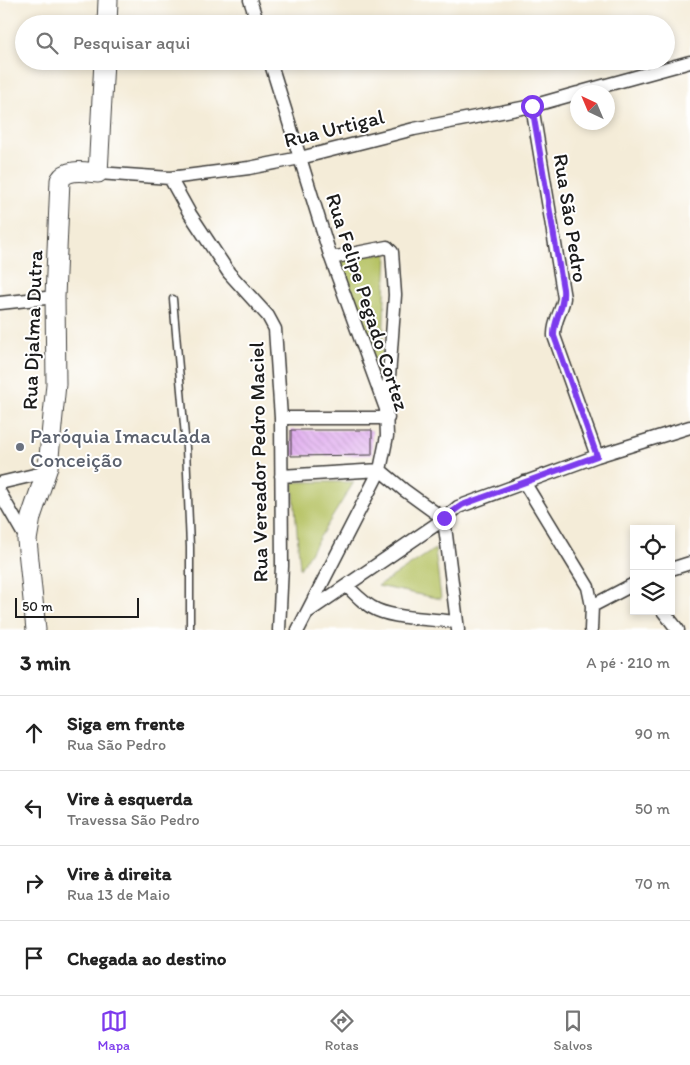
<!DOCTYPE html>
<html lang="pt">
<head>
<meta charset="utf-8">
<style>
	:root { --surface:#fff; --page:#f6f6f6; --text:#222; --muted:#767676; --line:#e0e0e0; --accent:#7c3aed }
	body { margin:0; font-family:Itim,sans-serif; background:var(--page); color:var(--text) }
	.controls { position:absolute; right:15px; bottom:15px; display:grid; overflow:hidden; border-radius:0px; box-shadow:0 2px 8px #0003 }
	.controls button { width:45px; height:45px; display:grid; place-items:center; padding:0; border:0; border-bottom:1px solid var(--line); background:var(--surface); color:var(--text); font:25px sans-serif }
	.compass { position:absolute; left:570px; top:85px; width:45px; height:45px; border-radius:50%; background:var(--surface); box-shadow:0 2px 8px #0003; rotate:316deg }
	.scale { position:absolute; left:15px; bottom:12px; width:124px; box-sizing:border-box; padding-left:5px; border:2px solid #1c1c1c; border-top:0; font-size:14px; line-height:18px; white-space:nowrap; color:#1c1c1c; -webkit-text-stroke:4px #fff; paint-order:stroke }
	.stop { position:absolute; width:15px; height:15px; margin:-11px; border:4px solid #7c3aed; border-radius:50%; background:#fff }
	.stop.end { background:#7c3aed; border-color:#fff; box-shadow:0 1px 5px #0008 }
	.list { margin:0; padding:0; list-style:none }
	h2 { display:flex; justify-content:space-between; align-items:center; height:65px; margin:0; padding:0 20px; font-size:21px }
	h2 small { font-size:16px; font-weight:400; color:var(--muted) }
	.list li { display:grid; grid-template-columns:32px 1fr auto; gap:15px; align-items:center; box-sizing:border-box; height:75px; padding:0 20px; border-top:1px solid var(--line) }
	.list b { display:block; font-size:19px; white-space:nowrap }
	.list p { margin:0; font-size:16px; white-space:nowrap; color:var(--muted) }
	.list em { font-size:16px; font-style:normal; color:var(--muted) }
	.icon { flex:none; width:28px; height:28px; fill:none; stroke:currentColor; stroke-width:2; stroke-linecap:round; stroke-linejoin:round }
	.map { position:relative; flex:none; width:690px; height:630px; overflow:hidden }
	.search { position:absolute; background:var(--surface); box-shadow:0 2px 8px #0003; left:15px; right:15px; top:15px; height:55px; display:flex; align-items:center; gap:12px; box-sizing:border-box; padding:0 18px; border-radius:28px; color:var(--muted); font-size:19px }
	.sheet { height:365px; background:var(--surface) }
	nav { display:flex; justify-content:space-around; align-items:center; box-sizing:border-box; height:70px; border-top:1px solid var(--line); background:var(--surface); font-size:14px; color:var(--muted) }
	nav a { display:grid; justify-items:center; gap:2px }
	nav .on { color:var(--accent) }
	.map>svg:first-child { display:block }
</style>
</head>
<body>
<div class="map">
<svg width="690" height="630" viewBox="0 0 690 630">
	<defs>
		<pattern id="building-back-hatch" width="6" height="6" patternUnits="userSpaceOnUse" patternTransform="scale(1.25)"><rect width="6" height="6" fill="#e0acee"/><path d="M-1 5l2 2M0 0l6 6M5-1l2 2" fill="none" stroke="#c093cc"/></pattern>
	</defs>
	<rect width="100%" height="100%" fill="#fff"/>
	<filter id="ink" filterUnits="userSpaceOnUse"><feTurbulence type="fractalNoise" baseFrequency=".02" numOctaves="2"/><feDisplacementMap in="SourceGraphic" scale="10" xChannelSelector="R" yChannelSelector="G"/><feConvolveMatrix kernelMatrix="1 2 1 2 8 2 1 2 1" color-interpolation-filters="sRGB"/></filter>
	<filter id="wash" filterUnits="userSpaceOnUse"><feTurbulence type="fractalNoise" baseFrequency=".0096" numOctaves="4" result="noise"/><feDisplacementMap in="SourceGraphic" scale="20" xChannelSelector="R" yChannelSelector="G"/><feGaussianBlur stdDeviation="1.12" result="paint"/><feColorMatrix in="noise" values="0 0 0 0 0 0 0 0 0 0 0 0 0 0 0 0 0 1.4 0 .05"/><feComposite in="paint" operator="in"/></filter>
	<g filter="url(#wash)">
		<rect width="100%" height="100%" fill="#f4ecd8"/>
		<path fill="#b6c264" stroke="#696f40" d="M 387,253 L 381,385 L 340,258 Z
			M 293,482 L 354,482 L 300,569 Z
			M 435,549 L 441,599 L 378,586 Z"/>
		<g id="blocks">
			<path fill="url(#building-back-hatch)" d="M 291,430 L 372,430 L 372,455 L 291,456 Z"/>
		</g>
	</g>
	<g filter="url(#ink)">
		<use href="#blocks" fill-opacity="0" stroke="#3c3b38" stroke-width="1"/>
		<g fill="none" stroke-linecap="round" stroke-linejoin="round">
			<defs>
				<path id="service" d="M 173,299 L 186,448 L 190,547 L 190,630"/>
				<path id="minor" d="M 250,0 L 258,24
					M 270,61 L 331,258 L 386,409 L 387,436 L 380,470 L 298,630
					M 581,92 L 690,62
					M 532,106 L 564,298 C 562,311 553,322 554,336 L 597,456
					M 98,173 L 170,178 L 249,168 L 300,158 L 414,129 L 532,106 L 578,93
					M 170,178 L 190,214 L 229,273 L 268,316 L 275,329 L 281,418 L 282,566 L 279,630
					M 331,258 L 387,247 L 392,252 L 395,295 L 387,404
					M 0,303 L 55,297
					M 281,418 L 388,418
					M 281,476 L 380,470 L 404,490 L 444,519 L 458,630
					M 524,482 L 588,587 L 592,606 L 591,630
					M 0,483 L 47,472
					M 0,493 L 27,540
					M 671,569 L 690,563
					M 347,586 C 356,595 365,605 377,610 C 398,619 434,619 457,622
					M 592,606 L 634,584
					M 309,611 L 444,519 L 458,507 L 597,456 L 690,427
					M 663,611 L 678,630"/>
				<path id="secondary" d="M 107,24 L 108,0
					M 36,630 L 27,540 L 31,517 L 48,467 L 56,384 L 55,297 L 60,180 C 67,168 85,172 98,173 L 104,61"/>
			</defs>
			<use href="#service" stroke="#3c3b38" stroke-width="9"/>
			<use href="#minor" stroke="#3c3b38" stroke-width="15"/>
			<use href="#secondary" stroke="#3c3b38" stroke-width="21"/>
			<use href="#service" stroke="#fff" stroke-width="6"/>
			<use href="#minor" stroke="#fff" stroke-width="12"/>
			<use href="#secondary" stroke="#fff" stroke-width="19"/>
		</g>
	</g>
	<g fill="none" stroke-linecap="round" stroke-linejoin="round" filter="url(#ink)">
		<path stroke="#7c3aed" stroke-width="6" d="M 444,518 L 462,505 L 597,456 L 554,336 C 553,319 565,308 563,289 L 532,106"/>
	</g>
	<circle fill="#6b7280" stroke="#fff" stroke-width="2" cx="20" cy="447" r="5"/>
	<g text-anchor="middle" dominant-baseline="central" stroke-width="4" stroke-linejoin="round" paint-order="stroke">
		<g font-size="21" fill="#1c1c1c" stroke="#fff">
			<text transform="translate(334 128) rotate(-14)">Rua Urtigal</text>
			<text transform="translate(571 218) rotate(81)">Rua São Pedro</text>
			<text transform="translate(368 302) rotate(72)">Rua Felipe Pegado Cortez</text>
			<text transform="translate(32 330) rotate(-88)">Rua Djalma Dutra</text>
			<text transform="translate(258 462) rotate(-91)">Rua Vereador Pedro Maciel</text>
		</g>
		<g font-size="21" fill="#5b616d" stroke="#fff" text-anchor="start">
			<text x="30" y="435">Paróquia Imaculada<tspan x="30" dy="24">Conceição</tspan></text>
		</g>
	</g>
</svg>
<div class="controls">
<button><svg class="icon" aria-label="locate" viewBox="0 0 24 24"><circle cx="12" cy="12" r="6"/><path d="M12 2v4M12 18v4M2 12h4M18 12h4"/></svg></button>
<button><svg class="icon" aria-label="layers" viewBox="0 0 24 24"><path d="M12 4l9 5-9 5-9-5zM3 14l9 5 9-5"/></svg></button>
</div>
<svg class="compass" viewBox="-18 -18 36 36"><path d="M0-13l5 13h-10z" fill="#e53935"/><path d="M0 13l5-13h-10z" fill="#767676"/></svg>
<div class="scale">50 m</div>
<div class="stop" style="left:532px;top:106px"></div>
<div class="stop end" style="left:444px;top:518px"></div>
<div class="search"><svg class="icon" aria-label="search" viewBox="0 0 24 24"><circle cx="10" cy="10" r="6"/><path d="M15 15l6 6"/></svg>Pesquisar aqui</div>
</div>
<section class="sheet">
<h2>3 min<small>A pé · 210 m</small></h2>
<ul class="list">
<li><svg class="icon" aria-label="ahead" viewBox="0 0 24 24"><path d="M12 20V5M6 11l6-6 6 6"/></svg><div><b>Siga em frente</b><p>Rua São Pedro</p></div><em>90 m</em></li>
<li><svg class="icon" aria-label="left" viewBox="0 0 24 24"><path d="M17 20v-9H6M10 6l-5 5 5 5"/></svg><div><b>Vire à esquerda</b><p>Travessa São Pedro</p></div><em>50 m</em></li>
<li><svg class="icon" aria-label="right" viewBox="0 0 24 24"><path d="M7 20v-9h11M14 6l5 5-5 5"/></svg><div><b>Vire à direita</b><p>Rua 13 de Maio</p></div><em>70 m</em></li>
<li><svg class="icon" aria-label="arrive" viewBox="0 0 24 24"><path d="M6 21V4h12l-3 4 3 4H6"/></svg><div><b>Chegada ao destino</b></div></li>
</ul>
</section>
<nav>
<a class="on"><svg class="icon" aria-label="map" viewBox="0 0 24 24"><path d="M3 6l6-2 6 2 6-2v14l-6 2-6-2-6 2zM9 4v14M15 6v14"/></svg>Mapa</a>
<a><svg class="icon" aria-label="directions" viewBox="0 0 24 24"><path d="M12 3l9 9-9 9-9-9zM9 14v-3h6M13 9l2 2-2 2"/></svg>Rotas</a>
<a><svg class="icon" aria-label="saved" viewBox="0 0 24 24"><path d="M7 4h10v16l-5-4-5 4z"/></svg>Salvos</a>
</nav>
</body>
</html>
